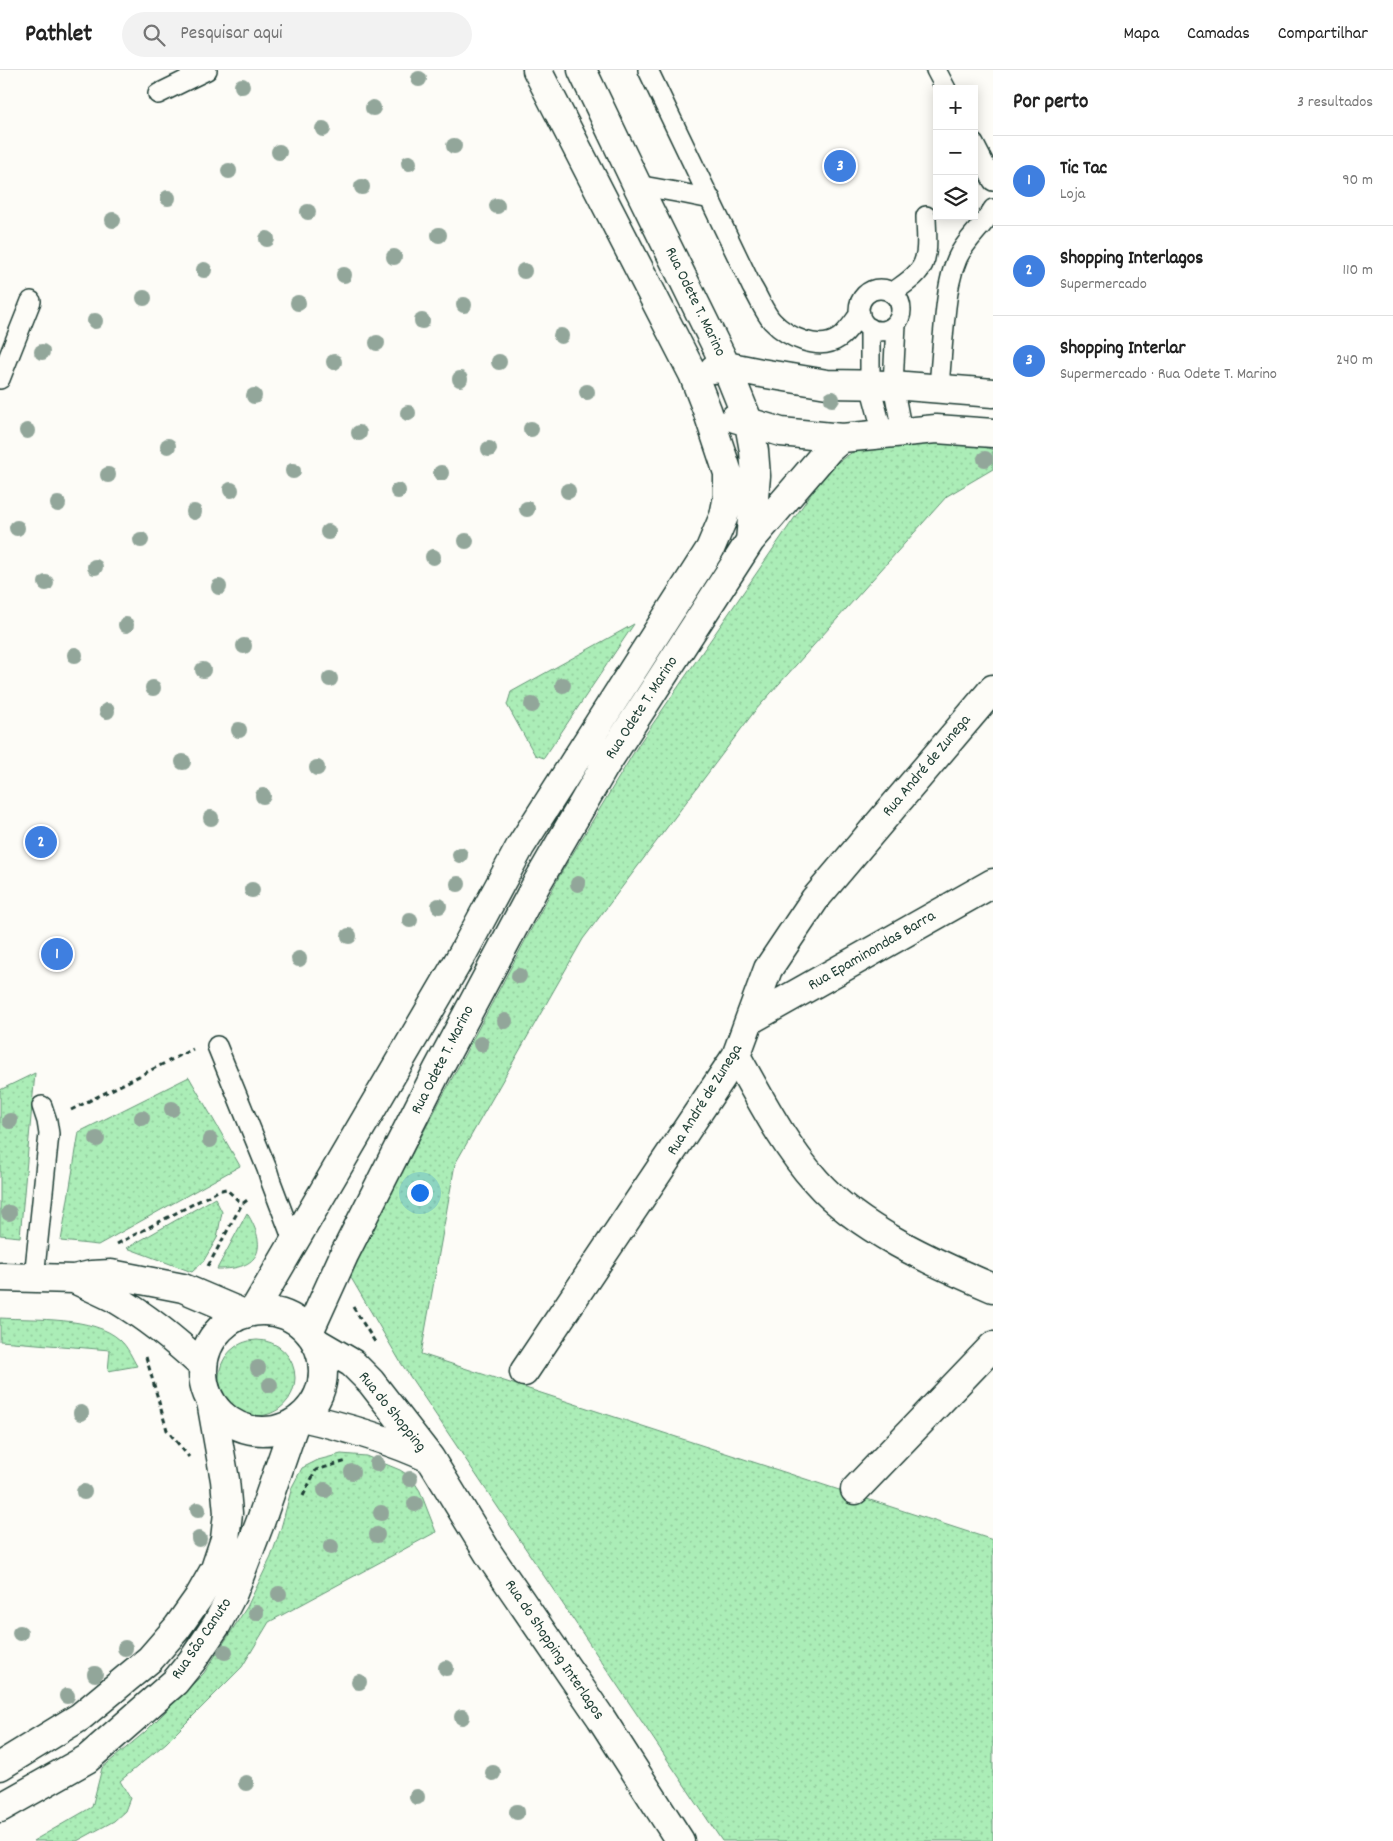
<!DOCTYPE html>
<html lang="pt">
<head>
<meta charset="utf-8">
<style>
	:root { --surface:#fff; --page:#f2f2f2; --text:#222; --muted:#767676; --line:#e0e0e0; --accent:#1a73e8 }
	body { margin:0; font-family:Dekko,sans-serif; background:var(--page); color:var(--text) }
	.controls { position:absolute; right:15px; top:15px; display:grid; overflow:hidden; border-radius:0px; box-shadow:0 2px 12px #0003 }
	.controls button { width:45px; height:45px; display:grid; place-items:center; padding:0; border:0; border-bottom:1px solid var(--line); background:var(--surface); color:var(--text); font:25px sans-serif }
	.you { position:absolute; left:419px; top:1122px; width:18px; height:18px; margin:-12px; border:4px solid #fff; border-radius:50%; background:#1a73e8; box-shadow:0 0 0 8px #1a73e833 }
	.badge { display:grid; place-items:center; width:32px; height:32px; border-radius:50%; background:var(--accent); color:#fff; font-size:16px; font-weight:700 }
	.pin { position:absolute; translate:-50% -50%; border:2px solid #fff; box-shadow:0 1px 5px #0006 }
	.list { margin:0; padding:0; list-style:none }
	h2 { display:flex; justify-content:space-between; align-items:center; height:65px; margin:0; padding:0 20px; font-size:21px }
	h2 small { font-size:16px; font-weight:400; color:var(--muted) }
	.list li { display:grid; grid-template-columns:32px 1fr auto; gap:15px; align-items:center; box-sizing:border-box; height:90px; padding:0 20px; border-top:1px solid var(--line) }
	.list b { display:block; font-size:19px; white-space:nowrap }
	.list p { margin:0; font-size:16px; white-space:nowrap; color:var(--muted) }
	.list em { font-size:16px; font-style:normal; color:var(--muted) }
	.icon { flex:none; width:28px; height:28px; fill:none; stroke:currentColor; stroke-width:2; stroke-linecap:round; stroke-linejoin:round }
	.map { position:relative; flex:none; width:993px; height:1771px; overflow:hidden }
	header { display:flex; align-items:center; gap:30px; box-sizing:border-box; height:70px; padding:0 25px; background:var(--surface); border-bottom:1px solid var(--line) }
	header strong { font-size:24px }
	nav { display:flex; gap:28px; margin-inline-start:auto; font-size:18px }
	.search { width:350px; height:45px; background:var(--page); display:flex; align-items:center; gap:12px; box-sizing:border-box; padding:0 18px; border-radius:28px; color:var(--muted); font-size:19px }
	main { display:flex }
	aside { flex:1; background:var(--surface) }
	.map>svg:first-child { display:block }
</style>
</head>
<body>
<header>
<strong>Pathlet</strong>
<div class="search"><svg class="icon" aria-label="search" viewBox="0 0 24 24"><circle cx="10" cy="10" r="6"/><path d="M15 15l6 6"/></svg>Pesquisar aqui</div>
<nav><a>Mapa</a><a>Camadas</a><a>Compartilhar</a></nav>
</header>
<main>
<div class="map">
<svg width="993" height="1771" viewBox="0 0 993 1771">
	<defs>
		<pattern id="grass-dots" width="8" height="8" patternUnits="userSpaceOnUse" patternTransform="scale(1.25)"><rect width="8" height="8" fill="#abedb7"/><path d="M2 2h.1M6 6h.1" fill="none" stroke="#93cc9e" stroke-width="1.8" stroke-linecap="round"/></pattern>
	</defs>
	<rect width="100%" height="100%" fill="#fdfcf7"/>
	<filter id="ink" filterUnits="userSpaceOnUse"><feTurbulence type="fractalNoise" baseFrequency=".02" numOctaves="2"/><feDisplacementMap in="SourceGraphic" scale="10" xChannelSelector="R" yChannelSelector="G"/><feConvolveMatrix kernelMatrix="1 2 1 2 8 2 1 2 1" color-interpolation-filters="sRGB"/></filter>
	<g filter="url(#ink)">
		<path fill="url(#grass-dots)" stroke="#659576" d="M 929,369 L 978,374 L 993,380 L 993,399 L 947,426 L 754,642 L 583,869 L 455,1094 L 421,1284 L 993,1470 L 993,1771 L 722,1771 L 401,1293 L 350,1206 L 354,1193 L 561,803 L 639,674 L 815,418 L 838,392 L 857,379 Z
			M 634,554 L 544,688 L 535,685 L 507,635 L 511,622 Z
			M 35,1003 L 20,1167 L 0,1165 L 0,1020 Z
			M 189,1007 L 240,1096 L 98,1175 L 61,1171 L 79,1062 Z
			M 215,1128 L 222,1142 L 217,1168 L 203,1192 L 192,1202 L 127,1178 Z
			M 247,1143 C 268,1177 261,1200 217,1199 Z
			M 0,1248 C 35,1250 94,1246 120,1270 C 128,1277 132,1288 137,1296 L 108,1301 L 110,1280 L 0,1271 Z
			M219 1308a38 38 0 1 1 76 0a38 38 0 1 1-76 0Z
			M 341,1384 L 366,1386 L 400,1400 L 411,1407 L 420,1421 L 436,1462 L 269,1552 L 242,1597 L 166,1673 L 120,1711 L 130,1728 L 125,1741 L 114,1751 L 77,1771 L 33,1771 L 92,1737 L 102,1698 L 145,1662 L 204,1603 L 247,1537 L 271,1487 L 281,1458 L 292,1417 L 302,1398 L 318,1390 Z"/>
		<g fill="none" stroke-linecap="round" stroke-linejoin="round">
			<defs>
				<path id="lane" d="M 648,0 L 752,217 C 759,228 764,242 772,251 C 787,267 819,282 839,268 C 847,263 854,251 860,244
					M 936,0 L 946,19
					M 158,24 L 207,0
					M 974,74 L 993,111
					M 637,115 L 676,122 L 711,129
					M859 240a21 21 0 1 1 42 0a21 21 0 1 1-42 0Z
					M 892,223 C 900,217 910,211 917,203 C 931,189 926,164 926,146
					M 896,254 L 893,315 L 902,362
					M 870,258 L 870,315 L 883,364
					M 0,309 L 31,231
					M 939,318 C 941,291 943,264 946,237 C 948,221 950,205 957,189 C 965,170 983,157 993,139
					M 217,976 L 267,1099 L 271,1112 L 294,1173
					M 34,1208 L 49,1064 L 47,1051 L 42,1036"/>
				<path id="street" d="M 750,950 L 993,813
					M 736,986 C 760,1028 783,1074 816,1111 C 858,1159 934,1193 993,1218
					M 316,1272 L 352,1293 L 371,1312 L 430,1388 L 490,1486 L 601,1648 L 680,1771
					M 524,1302 L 736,986 L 768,899 L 815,829 L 993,619
					M 302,1347 C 346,1357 388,1369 429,1388
					M 855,1420 L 993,1276"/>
				<path id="secondary" d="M 714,299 L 726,296 L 761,303 L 827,314 L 893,315 L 993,323
					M 735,348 L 781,362 L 842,368 L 936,359 L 993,363
					M 750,471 L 829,379 L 842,368
					M 0,1207 L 74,1209 L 91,1205 L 111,1204 L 183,1218 L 244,1244
					M 74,1209 C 88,1216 103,1222 116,1229 C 148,1248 176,1271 203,1296
					M203 1301a60 60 0 1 1 120 0a60 60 0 1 1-120 0Z
					M 253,1242 L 463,883 L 520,777 L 710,479 L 724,446 L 728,426 L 728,403 L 707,340 L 693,304 L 537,0
					M 309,1262 L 344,1185 L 437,1001 L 537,813 L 604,697 L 750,471 L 756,406 L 754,381 L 749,353 L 726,296 L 637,115 L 582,0
					M 0,1696 L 80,1647 L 150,1589 L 177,1558 L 199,1527 L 215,1499 L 225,1469 L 228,1443 L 225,1410 L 211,1331
					M 0,1738 L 87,1689 L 175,1612 L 192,1591 L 217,1554 L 233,1523 L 260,1453 L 295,1352"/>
			</defs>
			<use href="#lane" stroke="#1f3d34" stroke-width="22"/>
			<use href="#street" stroke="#1f3d34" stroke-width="31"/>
			<use href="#secondary" stroke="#1f3d34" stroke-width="31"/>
			<path stroke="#1f3d34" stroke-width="3" stroke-dasharray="5 4" stroke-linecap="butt" d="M 71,1040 L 193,979
				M 117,1174 L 218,1121 L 226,1119 L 242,1134
				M 208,1196 L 242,1134 L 250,1128
				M 353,1237 L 375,1272
				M 146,1287 L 167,1360 L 189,1387
				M 303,1426 L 316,1400 L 347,1391"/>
			<use href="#lane" stroke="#fdfcf7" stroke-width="19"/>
			<use href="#street" stroke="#fdfcf7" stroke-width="28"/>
			<use href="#secondary" stroke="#fdfcf7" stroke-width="28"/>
		</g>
		<g fill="#92a69a">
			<circle cx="419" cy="9" r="8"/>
			<circle cx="242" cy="16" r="8"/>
			<circle cx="373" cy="38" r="8"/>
			<circle cx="323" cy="59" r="8"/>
			<circle cx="454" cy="76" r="8"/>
			<circle cx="279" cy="82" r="8"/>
			<circle cx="409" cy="93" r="8"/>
			<circle cx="229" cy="101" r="8"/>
			<circle cx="362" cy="117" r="8"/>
			<circle cx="168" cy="128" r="8"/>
			<circle cx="497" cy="136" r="8"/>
			<circle cx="308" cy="142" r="8"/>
			<circle cx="113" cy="150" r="8"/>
			<circle cx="439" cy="165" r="8"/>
			<circle cx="267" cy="169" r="8"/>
			<circle cx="394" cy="187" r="8"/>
			<circle cx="204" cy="200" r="8"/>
			<circle cx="524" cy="201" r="8"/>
			<circle cx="344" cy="205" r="8"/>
			<circle cx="144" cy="228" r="8"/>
			<circle cx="298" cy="233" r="8"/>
			<circle cx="464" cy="235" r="8"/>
			<circle cx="95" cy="251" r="8"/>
			<circle cx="422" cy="251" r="8"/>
			<circle cx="561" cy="266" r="8"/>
			<circle cx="377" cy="273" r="8"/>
			<circle cx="42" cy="282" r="8"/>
			<circle cx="334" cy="292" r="8"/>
			<circle cx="499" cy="292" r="8"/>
			<circle cx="460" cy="309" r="8"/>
			<circle cx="587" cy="322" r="8"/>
			<circle cx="254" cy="326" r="8"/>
			<circle cx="832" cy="329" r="8"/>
			<circle cx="408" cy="343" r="8"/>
			<circle cx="531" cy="359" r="8"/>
			<circle cx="27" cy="361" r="8"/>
			<circle cx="359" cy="363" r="8"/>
			<circle cx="168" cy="376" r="8"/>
			<circle cx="489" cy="379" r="8"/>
			<circle cx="985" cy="389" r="8"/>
			<circle cx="293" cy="401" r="8"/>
			<circle cx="441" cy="403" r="8"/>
			<circle cx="108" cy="405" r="8"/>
			<circle cx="231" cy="420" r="8"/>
			<circle cx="398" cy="421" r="8"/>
			<circle cx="568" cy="421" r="8"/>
			<circle cx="58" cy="434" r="8"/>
			<circle cx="527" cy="439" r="8"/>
			<circle cx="194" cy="442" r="8"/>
			<circle cx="17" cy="458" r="8"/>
			<circle cx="328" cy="462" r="8"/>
			<circle cx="141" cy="470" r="8"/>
			<circle cx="466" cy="471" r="8"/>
			<circle cx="433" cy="487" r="8"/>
			<circle cx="95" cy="497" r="8"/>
			<circle cx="46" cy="513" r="8"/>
			<circle cx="219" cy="517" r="8"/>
			<circle cx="126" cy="555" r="8"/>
			<circle cx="244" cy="576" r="8"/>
			<circle cx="75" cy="585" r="8"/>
			<circle cx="203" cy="600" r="8"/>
			<circle cx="330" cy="609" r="8"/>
			<circle cx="563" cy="615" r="8"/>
			<circle cx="153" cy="618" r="8"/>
			<circle cx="532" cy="635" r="8"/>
			<circle cx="107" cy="641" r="8"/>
			<circle cx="239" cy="660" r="8"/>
			<circle cx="183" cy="692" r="8"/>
			<circle cx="317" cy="698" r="8"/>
			<circle cx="263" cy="726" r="8"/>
			<circle cx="211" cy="748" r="8"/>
			<circle cx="460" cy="785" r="8"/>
			<circle cx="458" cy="814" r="8"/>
			<circle cx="578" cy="814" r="8"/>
			<circle cx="252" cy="820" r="8"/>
			<circle cx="439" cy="836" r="8"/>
			<circle cx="410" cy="850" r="8"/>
			<circle cx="349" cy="866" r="8"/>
			<circle cx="299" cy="889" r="8"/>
			<circle cx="519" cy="906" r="8"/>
			<circle cx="505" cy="951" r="8"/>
			<circle cx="481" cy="974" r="8"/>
			<circle cx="172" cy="1039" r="8"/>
			<circle cx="142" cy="1048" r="8"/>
			<circle cx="10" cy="1051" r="8"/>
			<circle cx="97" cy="1069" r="8"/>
			<circle cx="210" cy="1070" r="8"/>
			<circle cx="9" cy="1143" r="8"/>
			<circle cx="258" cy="1298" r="8"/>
			<circle cx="270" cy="1315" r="8"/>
			<circle cx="81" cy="1343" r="8"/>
			<circle cx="377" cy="1394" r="8"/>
			<circle cx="352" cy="1402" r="8"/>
			<circle cx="410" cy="1409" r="8"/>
			<circle cx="325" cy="1420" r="8"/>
			<circle cx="84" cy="1422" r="8"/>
			<circle cx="415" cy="1434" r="8"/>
			<circle cx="198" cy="1440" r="8"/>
			<circle cx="381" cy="1443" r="8"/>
			<circle cx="377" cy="1465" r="8"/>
			<circle cx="199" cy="1469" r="8"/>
			<circle cx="331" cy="1477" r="8"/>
			<circle cx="279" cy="1524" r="8"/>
			<circle cx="256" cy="1543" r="8"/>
			<circle cx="20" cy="1563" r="8"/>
			<circle cx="125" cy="1578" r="8"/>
			<circle cx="225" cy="1582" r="8"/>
			<circle cx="446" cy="1598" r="8"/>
			<circle cx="95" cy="1604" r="8"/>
			<circle cx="359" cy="1612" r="8"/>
			<circle cx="67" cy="1626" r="8"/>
			<circle cx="462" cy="1647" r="8"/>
			<circle cx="493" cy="1703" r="8"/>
			<circle cx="246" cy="1713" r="8"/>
			<circle cx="417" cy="1727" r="8"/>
			<circle cx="517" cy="1742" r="8"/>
		</g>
	</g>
	<g text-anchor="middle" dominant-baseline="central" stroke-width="5" stroke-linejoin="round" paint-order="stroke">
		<g font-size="16" fill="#1f3d34" stroke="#fdfcf7">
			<text transform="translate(695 232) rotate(64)">Rua Odete T. Marino</text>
			<text transform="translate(642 638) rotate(-57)">Rua Odete T. Marino</text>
			<text transform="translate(927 696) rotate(-50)">Rua André de Zunega</text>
			<text transform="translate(872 881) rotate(-30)">Rua Epaminondas Barra</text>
			<text transform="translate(443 990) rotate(-63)">Rua Odete T. Marino</text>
			<text transform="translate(705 1030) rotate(-58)">Rua André de Zunega</text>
			<text transform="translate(392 1342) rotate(51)">Rua do Shopping</text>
			<text transform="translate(202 1569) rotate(-56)">Rua São Canuto</text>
			<text transform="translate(554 1580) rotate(56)">Rua do Shopping Interlagos</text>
		</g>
	</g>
</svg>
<div class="controls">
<button>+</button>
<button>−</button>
<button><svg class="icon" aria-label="layers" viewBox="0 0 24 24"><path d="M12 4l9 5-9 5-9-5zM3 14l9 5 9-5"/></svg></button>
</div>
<div class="you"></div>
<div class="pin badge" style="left:57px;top:884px;background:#3f7fe0">1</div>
<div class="pin badge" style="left:41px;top:772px;background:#3f7fe0">2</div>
<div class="pin badge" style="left:840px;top:96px;background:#3f7fe0">3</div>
</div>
<aside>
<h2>Por perto<small>3 resultados</small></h2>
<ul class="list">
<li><span class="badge" style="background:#3f7fe0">1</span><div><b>Tic Tac</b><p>Loja</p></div><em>90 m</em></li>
<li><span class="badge" style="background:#3f7fe0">2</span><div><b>Shopping Interlagos</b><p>Supermercado</p></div><em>110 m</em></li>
<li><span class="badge" style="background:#3f7fe0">3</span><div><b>Shopping Interlar</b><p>Supermercado · Rua Odete T. Marino</p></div><em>240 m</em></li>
</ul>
</aside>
</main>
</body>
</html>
